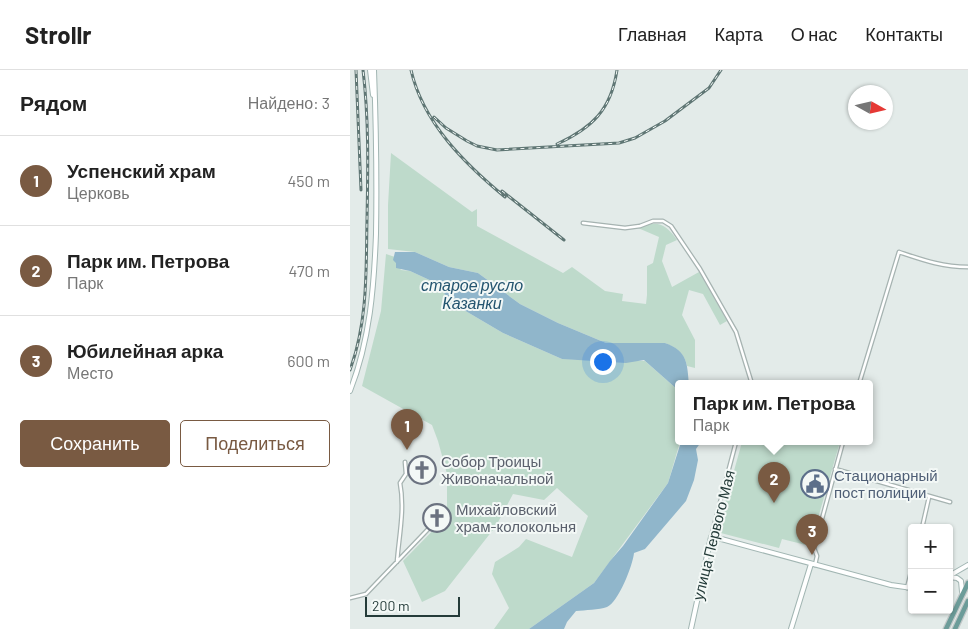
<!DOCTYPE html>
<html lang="ru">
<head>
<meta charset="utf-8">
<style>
	:root { --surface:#fff; --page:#f2f2f2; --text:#222; --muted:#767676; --line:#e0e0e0; --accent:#795a42 }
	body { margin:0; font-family:Barlow,sans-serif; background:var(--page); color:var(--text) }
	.controls { position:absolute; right:15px; bottom:15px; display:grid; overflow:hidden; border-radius:5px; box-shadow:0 1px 4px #0004 }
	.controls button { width:45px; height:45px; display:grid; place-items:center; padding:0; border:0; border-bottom:1px solid var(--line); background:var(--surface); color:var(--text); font:25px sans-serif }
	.compass { position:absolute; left:498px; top:15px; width:45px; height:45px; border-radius:50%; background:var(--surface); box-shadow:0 1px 4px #0004; rotate:98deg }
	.scale { position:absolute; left:15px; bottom:12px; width:95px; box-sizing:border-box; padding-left:5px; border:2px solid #243b39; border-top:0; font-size:14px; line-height:18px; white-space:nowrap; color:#243b39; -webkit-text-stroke:4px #f3f8f6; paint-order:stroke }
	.you { position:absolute; left:252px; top:291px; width:18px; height:18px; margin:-12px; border:4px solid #fff; border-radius:50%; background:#1a73e8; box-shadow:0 0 0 8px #1a73e833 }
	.badge { display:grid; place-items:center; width:32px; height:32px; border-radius:50%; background:var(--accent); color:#fff; font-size:16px; font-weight:700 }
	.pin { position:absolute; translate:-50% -41px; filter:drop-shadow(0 1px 2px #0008) }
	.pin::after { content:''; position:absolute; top:26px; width:18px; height:15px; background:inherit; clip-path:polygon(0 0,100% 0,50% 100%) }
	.popup { position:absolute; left:325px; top:310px; width:198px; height:65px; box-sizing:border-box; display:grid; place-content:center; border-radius:5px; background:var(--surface); filter:drop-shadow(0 1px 4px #0005); font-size:16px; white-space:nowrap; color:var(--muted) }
	.popup b { font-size:19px; color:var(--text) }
	.popup::after { content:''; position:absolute; left:50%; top:100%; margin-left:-10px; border:10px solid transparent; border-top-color:var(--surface) }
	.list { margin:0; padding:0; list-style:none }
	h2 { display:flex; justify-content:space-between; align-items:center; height:65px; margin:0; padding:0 20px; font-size:21px }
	h2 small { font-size:16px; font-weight:400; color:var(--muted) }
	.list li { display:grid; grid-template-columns:32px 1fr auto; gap:15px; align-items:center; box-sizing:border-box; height:90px; padding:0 20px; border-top:1px solid var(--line) }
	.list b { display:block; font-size:19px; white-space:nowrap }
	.list p { margin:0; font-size:16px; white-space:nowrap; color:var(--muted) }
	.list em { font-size:16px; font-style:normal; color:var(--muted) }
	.actions { display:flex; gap:10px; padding:15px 20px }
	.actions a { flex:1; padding:11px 0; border:1px solid var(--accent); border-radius:5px; text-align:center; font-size:18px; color:var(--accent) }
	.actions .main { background:var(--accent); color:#fff }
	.map { position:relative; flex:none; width:618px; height:559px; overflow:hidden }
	header { display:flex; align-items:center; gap:30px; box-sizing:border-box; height:70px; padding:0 25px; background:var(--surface); border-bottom:1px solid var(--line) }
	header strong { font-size:24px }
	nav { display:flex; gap:28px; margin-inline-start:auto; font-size:18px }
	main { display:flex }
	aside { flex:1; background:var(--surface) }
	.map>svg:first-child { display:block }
</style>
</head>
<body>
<header>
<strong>Strollr</strong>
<nav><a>Главная</a><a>Карта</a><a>О нас</a><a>Контакты</a></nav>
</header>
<main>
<aside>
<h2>Рядом<small>Найдено: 3</small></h2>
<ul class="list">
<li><span class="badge">1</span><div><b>Успенский храм</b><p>Церковь</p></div><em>450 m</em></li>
<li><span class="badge">2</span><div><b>Парк им. Петрова</b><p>Парк</p></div><em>470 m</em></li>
<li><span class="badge">3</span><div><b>Юбилейная арка</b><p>Место</p></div><em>600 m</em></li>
</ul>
<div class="actions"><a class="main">Сохранить</a><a>Поделиться</a></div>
</aside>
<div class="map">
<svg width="618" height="559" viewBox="0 0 618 559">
	<rect width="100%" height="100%" fill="#e3ebe9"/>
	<path fill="#bedacb" d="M 41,83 L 122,142 L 127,139 L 127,156 L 213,203 L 222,197 L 255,221 L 273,224 L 272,231 L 296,234 L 297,225 L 297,196 L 303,193 L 309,167 L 288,158 C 307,150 315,153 327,170 L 316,175 L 312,191 L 322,217 L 349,202 L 377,251 L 370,255 L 353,224 L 339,220 L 332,245 L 345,270 L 345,298 L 337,296 C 335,284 326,277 315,273 L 256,273 L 208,253 L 170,234 L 128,203 L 99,197 L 65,182 L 38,179 L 38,135 Z
		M 36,184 L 45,187 L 44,189 L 51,200 L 60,201 L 86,213 L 102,233 L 153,263 L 212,289 L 295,291 L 328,320 L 329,372 L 330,372 L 318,413 L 244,513 L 179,559 L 144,559 L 159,538 L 142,504 L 145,492 L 169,477 L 176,469 L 222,487 L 238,446 L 207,418 L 194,430 L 163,424 L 146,456 L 95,521 L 72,532 L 53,491 L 97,446 L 97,404 L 88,371 L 82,355 L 12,316 L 31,241 Z
		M 392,372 L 490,372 L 460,476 L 432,469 L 429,478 L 367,462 Z"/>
	<path fill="#90b6cb" d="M 45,182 L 65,182 L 99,197 L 128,203 L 170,234 L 208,253 L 256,273 L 315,273 C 338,281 337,294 339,314 L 329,314 L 329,328 L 328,320 L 294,290 L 276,293 L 212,289 L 153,263 L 102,233 L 86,213 L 60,201 L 46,198 L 46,193 L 43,190 Z
		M 331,372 L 351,372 L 346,379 L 348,390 L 344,410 L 336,431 L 295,479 L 284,483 C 283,495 268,533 257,537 C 249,540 235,540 226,541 L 217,552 L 214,559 L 179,559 L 244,513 L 260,491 L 273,476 L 318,413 Z"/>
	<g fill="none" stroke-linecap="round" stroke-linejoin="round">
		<defs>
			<path id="street" d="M 233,153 L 275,158 L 290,156 L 303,151 L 313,151 L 321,156 L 350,199 L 386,262 L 402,314
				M 509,314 L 549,182 C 573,190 592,197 618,197
				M 485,399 L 600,432
				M 572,458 L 579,427
				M 361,467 L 386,372
				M 47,492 C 49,466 55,439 50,413 L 56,404 L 55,392
				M 465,495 L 467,486 L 464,478 L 493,372
				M 557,518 L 562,498
				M 0,528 L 16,524 L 85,452"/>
			<path id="secondary" d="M 20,0 L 23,25
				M 0,321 C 20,270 24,217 26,164 C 27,109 26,55 24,0
				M 599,506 L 618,495
				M 599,507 L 607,508 L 611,511 L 612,522
				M 341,559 L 361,467 L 364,467 L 541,515 L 562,518
				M 441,559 L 461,494"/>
			<path id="primary" d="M 596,559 L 618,513
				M 605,559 L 618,531"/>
		</defs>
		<use href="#street" stroke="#a6b3b1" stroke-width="5"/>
		<use href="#secondary" stroke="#a2b6b3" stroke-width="6"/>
		<use href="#primary" stroke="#c2c8c8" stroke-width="7"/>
		<use href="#street" stroke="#fff" stroke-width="2.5"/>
		<use href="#secondary" stroke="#fff" stroke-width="4"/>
		<use href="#primary" stroke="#6c9c99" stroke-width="4.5"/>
		<defs>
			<path id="rail" d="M 6,0 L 11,120
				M 61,0 C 73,53 115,94 155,127
				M 84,47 L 96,58 L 117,71 L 127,76 L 147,80 L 269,73 L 285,68 L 315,51 L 359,18 L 371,0
				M 207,74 C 242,58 261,40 267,0
				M 152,121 L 214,170
				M 0,300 C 18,251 16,200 17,149 C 18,99 19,50 13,0"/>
		</defs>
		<use href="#rail" stroke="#5f7674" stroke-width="3"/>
		<use href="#rail" stroke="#f3f8f6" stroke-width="1" stroke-dasharray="4" stroke-linecap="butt"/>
	</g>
	<defs>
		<symbol id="church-ring" viewBox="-11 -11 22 22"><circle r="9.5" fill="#f3f8f6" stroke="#6b7280" stroke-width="1.5"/><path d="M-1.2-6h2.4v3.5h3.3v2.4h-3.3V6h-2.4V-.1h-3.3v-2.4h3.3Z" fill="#6b7280"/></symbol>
		<symbol id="civic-ring" viewBox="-11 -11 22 22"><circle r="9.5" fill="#f3f8f6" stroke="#5c6f8a" stroke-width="1.5"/><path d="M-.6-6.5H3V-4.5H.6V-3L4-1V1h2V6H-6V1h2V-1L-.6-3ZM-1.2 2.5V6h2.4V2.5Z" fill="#5c6f8a"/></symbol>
	</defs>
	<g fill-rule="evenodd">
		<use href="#church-ring" x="56" y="384" width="32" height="32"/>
		<use href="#civic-ring" x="449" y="398" width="32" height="32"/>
		<use href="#church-ring" x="71" y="432" width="32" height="32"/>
	</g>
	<g text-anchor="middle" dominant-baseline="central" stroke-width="4" stroke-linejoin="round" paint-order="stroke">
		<g font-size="15" fill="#5b616d" stroke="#f3f8f6" text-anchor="start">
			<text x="91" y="391">Собор Троицы<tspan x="91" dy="17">Живоначальной</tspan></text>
			<text x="106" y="439">Михайловский<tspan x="106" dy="17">храм-колокольня</tspan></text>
		</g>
		<g font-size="15" fill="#4e5e75" stroke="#f3f8f6" text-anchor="start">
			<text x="484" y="405">Стационарный<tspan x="484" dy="17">пост полиции</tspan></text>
		</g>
		<g font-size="15" fill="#243b39" stroke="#f3f8f6">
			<text transform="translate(363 465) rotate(-76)">улица Первого Мая</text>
		</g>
		<g font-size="16" font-style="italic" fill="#245570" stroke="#f3f8f6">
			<text x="122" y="214">старое русло<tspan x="122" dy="18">Казанки</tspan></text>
		</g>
	</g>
</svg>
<div class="controls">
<button>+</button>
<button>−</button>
</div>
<svg class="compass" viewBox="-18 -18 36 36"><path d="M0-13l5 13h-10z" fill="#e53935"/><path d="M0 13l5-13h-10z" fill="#767676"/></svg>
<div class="scale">200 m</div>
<div class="you"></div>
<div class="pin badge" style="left:57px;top:380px">1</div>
<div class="pin badge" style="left:424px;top:433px">2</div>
<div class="popup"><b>Парк им. Петрова</b>Парк</div>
<div class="pin badge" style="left:462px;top:485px">3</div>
</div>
</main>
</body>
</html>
